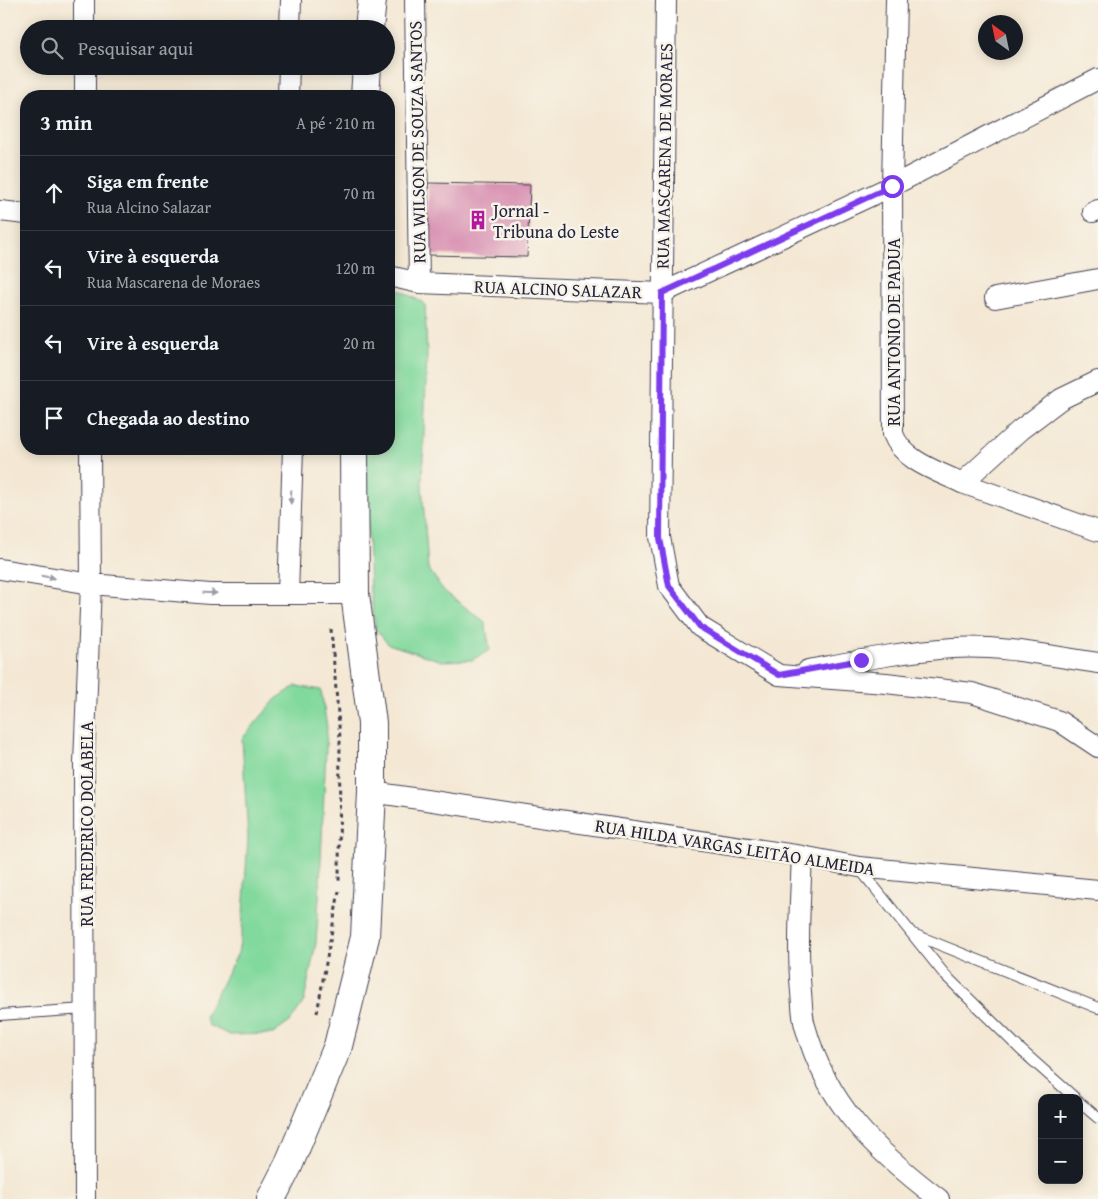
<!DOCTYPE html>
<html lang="pt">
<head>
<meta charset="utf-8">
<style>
	:root { --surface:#171b24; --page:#20242c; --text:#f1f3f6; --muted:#9ea1a6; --line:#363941 }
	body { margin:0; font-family:"Gentium Book Plus",serif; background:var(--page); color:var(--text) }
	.controls { position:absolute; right:15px; bottom:15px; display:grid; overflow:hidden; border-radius:10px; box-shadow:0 2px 12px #0003 }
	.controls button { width:45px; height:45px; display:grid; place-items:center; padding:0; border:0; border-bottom:1px solid var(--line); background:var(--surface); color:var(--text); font:25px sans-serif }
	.compass { position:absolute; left:978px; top:15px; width:45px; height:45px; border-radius:50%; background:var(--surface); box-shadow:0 2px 12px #0003; rotate:327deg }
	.stop { position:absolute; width:15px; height:15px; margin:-11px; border:4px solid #7c3aed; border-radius:50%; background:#fff }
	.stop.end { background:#7c3aed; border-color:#fff; box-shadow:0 1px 5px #0008 }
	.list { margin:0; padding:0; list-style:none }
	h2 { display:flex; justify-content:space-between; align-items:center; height:65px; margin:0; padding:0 20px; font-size:21px }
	h2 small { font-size:16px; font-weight:400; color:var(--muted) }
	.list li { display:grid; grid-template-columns:32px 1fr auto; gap:15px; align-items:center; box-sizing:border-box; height:75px; padding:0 20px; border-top:1px solid var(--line) }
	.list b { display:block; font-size:19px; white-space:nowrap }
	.list p { margin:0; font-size:16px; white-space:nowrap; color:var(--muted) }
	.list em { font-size:16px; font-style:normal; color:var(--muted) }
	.icon { flex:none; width:28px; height:28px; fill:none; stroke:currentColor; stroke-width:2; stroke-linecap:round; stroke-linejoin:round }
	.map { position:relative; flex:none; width:1098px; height:1199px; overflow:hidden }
	.search { position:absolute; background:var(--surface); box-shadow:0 2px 12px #0003; left:20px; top:20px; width:375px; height:55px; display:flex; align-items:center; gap:12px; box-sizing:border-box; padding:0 18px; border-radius:28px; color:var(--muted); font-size:19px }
	.panel { position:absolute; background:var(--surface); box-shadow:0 2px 12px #0003; left:20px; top:90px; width:375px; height:365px; border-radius:20px }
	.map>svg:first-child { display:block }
</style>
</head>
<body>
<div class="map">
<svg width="1098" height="1199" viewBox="0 0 1098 1199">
	<rect width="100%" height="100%" fill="#f7f3e8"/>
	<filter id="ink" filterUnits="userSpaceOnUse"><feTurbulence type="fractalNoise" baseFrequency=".02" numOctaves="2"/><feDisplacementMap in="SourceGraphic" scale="10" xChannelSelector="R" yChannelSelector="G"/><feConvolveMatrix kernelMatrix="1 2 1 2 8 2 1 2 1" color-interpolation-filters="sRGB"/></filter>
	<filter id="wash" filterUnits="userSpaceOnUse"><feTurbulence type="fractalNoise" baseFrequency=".0096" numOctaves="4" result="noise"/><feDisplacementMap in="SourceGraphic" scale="20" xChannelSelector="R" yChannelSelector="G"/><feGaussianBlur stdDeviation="1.12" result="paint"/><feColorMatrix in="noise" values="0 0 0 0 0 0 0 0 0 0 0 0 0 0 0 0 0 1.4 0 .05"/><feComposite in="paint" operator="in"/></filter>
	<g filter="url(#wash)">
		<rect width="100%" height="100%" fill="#f4e8d4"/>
		<path fill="#82d99d" stroke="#527e6c" d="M 389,290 L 402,291 L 425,304 L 427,355 L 422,484 L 428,568 L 444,591 L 485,622 L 490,650 L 472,660 L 442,661 L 388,644 L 376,630 L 370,591 L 365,449 L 389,449 Z
			M 296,686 L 321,690 L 327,727 L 320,882 L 316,943 L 304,1001 L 290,1022 L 273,1034 L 230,1035 L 208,1025 L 205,1016 L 238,953 L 242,931 L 248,838 L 242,739 L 276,699 Z"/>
		<g id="blocks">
			<path fill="#d78baf" d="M 428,183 L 530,185 L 527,257 L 427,255 Z"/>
		</g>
	</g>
	<g filter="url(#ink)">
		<use href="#blocks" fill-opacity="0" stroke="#424052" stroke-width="1"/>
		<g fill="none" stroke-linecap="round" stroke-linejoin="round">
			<defs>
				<path id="service" d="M 859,868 L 945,975 L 1021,1050 L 1075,1098
					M 913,934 L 1098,1008
					M 0,1015 L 84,1009
					M 1079,1102 L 1098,1118"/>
				<path id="minor" d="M 84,0 L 84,29
					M 415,0 L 419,283
					M 666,0 L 660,537 L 669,586 L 700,627 L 779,675 L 886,683 L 972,693 L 1059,721 L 1098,747
					M 896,0 L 892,186 L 893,434 C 903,461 937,471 962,483 L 1020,430 L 1061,399 L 1098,381
					M 290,29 L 291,0
					M 85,66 L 85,96
					M 288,96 L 289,66
					M 0,211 L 26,214
					M 1093,212 L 1098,210
					M 389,276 L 419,283 L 662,293 L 892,186 L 1098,79
					M 995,298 L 1098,279
					M 962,483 L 1098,531
					M 0,569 L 91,584 L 210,594 L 355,594
					M 288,594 L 293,449
					M 808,670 C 856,661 905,651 953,648 C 1001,645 1051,656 1098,663
					M 372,792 L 802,856 L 859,867 L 1098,890
					M 802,856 C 800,902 797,947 801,992 C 802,1003 802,1016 805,1026 C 827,1106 876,1151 939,1199
					M 85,1199 L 84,764 L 91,584 L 90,449"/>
				<path id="trunk" d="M 369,29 L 372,0
					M 365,96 L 367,66
					M 271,1199 L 288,1166 L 338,1046 L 365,937 L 372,792 L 372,723 L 355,594 L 354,449"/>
			</defs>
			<use href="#service" stroke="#424052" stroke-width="12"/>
			<use href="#minor" stroke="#424052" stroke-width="22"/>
			<use href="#trunk" stroke="#424052" stroke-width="30"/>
			<path stroke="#424052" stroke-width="3" stroke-dasharray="4 4" stroke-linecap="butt" d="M 331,629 L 340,738 L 339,882
				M 317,1013 L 339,891"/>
			<use href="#service" stroke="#fff" stroke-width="10"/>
			<use href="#minor" stroke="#fff" stroke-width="20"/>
			<use href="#trunk" stroke="#fff" stroke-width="28"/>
		</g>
		<defs><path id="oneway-solid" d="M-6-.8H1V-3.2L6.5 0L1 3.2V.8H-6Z" transform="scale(1.25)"/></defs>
		<g fill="#9c9ca7">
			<use href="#oneway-solid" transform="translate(291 497) rotate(92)"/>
			<use href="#oneway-solid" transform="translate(48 577) rotate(9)"/>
			<use href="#oneway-solid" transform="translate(210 593) rotate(2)"/>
		</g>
	</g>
	<g fill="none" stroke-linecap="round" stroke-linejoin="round" filter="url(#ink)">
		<path stroke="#7c3aed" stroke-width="6" d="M 861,660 L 779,675 L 700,627 L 669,586 L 660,538 L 662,293 L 892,186"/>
	</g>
	<defs>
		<symbol id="building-bare" viewBox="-9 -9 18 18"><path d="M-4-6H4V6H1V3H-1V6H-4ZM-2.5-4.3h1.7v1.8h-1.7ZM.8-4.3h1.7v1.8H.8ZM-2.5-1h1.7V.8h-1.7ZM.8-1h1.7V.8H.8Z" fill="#b5179e" stroke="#f7f3e8" stroke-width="2.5" paint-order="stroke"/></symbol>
	</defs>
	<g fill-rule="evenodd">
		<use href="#building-bare" x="464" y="206" width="28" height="28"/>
	</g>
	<g text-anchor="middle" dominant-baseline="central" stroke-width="5" stroke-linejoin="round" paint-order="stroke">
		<g font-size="18" fill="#22223b" stroke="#f7f3e8">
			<text transform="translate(417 142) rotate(-91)">RUA WILSON DE SOUZA SANTOS</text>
			<text transform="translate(664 156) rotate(-89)">RUA MASCARENA DE MORAES</text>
			<text transform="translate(558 289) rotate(2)">RUA ALCINO SALAZAR</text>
			<text transform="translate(893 332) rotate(-90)">RUA ANTONIO DE PADUA</text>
			<text transform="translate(86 824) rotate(-90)">RUA FREDERICO DOLABELA</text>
			<text transform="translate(735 847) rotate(9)">RUA HILDA VARGAS LEITÃO ALMEIDA</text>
		</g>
		<g font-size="18" fill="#22223b" stroke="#f7f3e8" text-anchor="start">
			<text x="493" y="210">Jornal -<tspan x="493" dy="21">Tribuna do Leste</tspan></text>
		</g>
	</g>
</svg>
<div class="controls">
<button>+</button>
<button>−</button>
</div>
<svg class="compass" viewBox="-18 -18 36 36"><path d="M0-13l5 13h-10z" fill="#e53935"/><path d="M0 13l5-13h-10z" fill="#9ea1a6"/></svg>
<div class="stop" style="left:892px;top:186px"></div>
<div class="stop end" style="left:861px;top:660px"></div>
<div class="search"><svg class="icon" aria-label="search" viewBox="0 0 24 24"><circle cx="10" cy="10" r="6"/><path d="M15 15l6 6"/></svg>Pesquisar aqui</div>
<section class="panel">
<h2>3 min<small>A pé · 210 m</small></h2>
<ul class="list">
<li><svg class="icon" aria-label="ahead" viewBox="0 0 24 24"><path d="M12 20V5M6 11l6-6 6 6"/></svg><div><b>Siga em frente</b><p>Rua Alcino Salazar</p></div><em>70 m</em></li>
<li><svg class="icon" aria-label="left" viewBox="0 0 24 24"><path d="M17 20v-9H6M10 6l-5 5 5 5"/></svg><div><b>Vire à esquerda</b><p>Rua Mascarena de Moraes</p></div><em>120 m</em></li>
<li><svg class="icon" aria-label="left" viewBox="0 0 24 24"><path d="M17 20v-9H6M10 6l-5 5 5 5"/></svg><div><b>Vire à esquerda</b></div><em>20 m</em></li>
<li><svg class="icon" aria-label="arrive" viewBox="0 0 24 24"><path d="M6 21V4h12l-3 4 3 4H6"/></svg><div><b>Chegada ao destino</b></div></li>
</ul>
</section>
</div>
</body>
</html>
